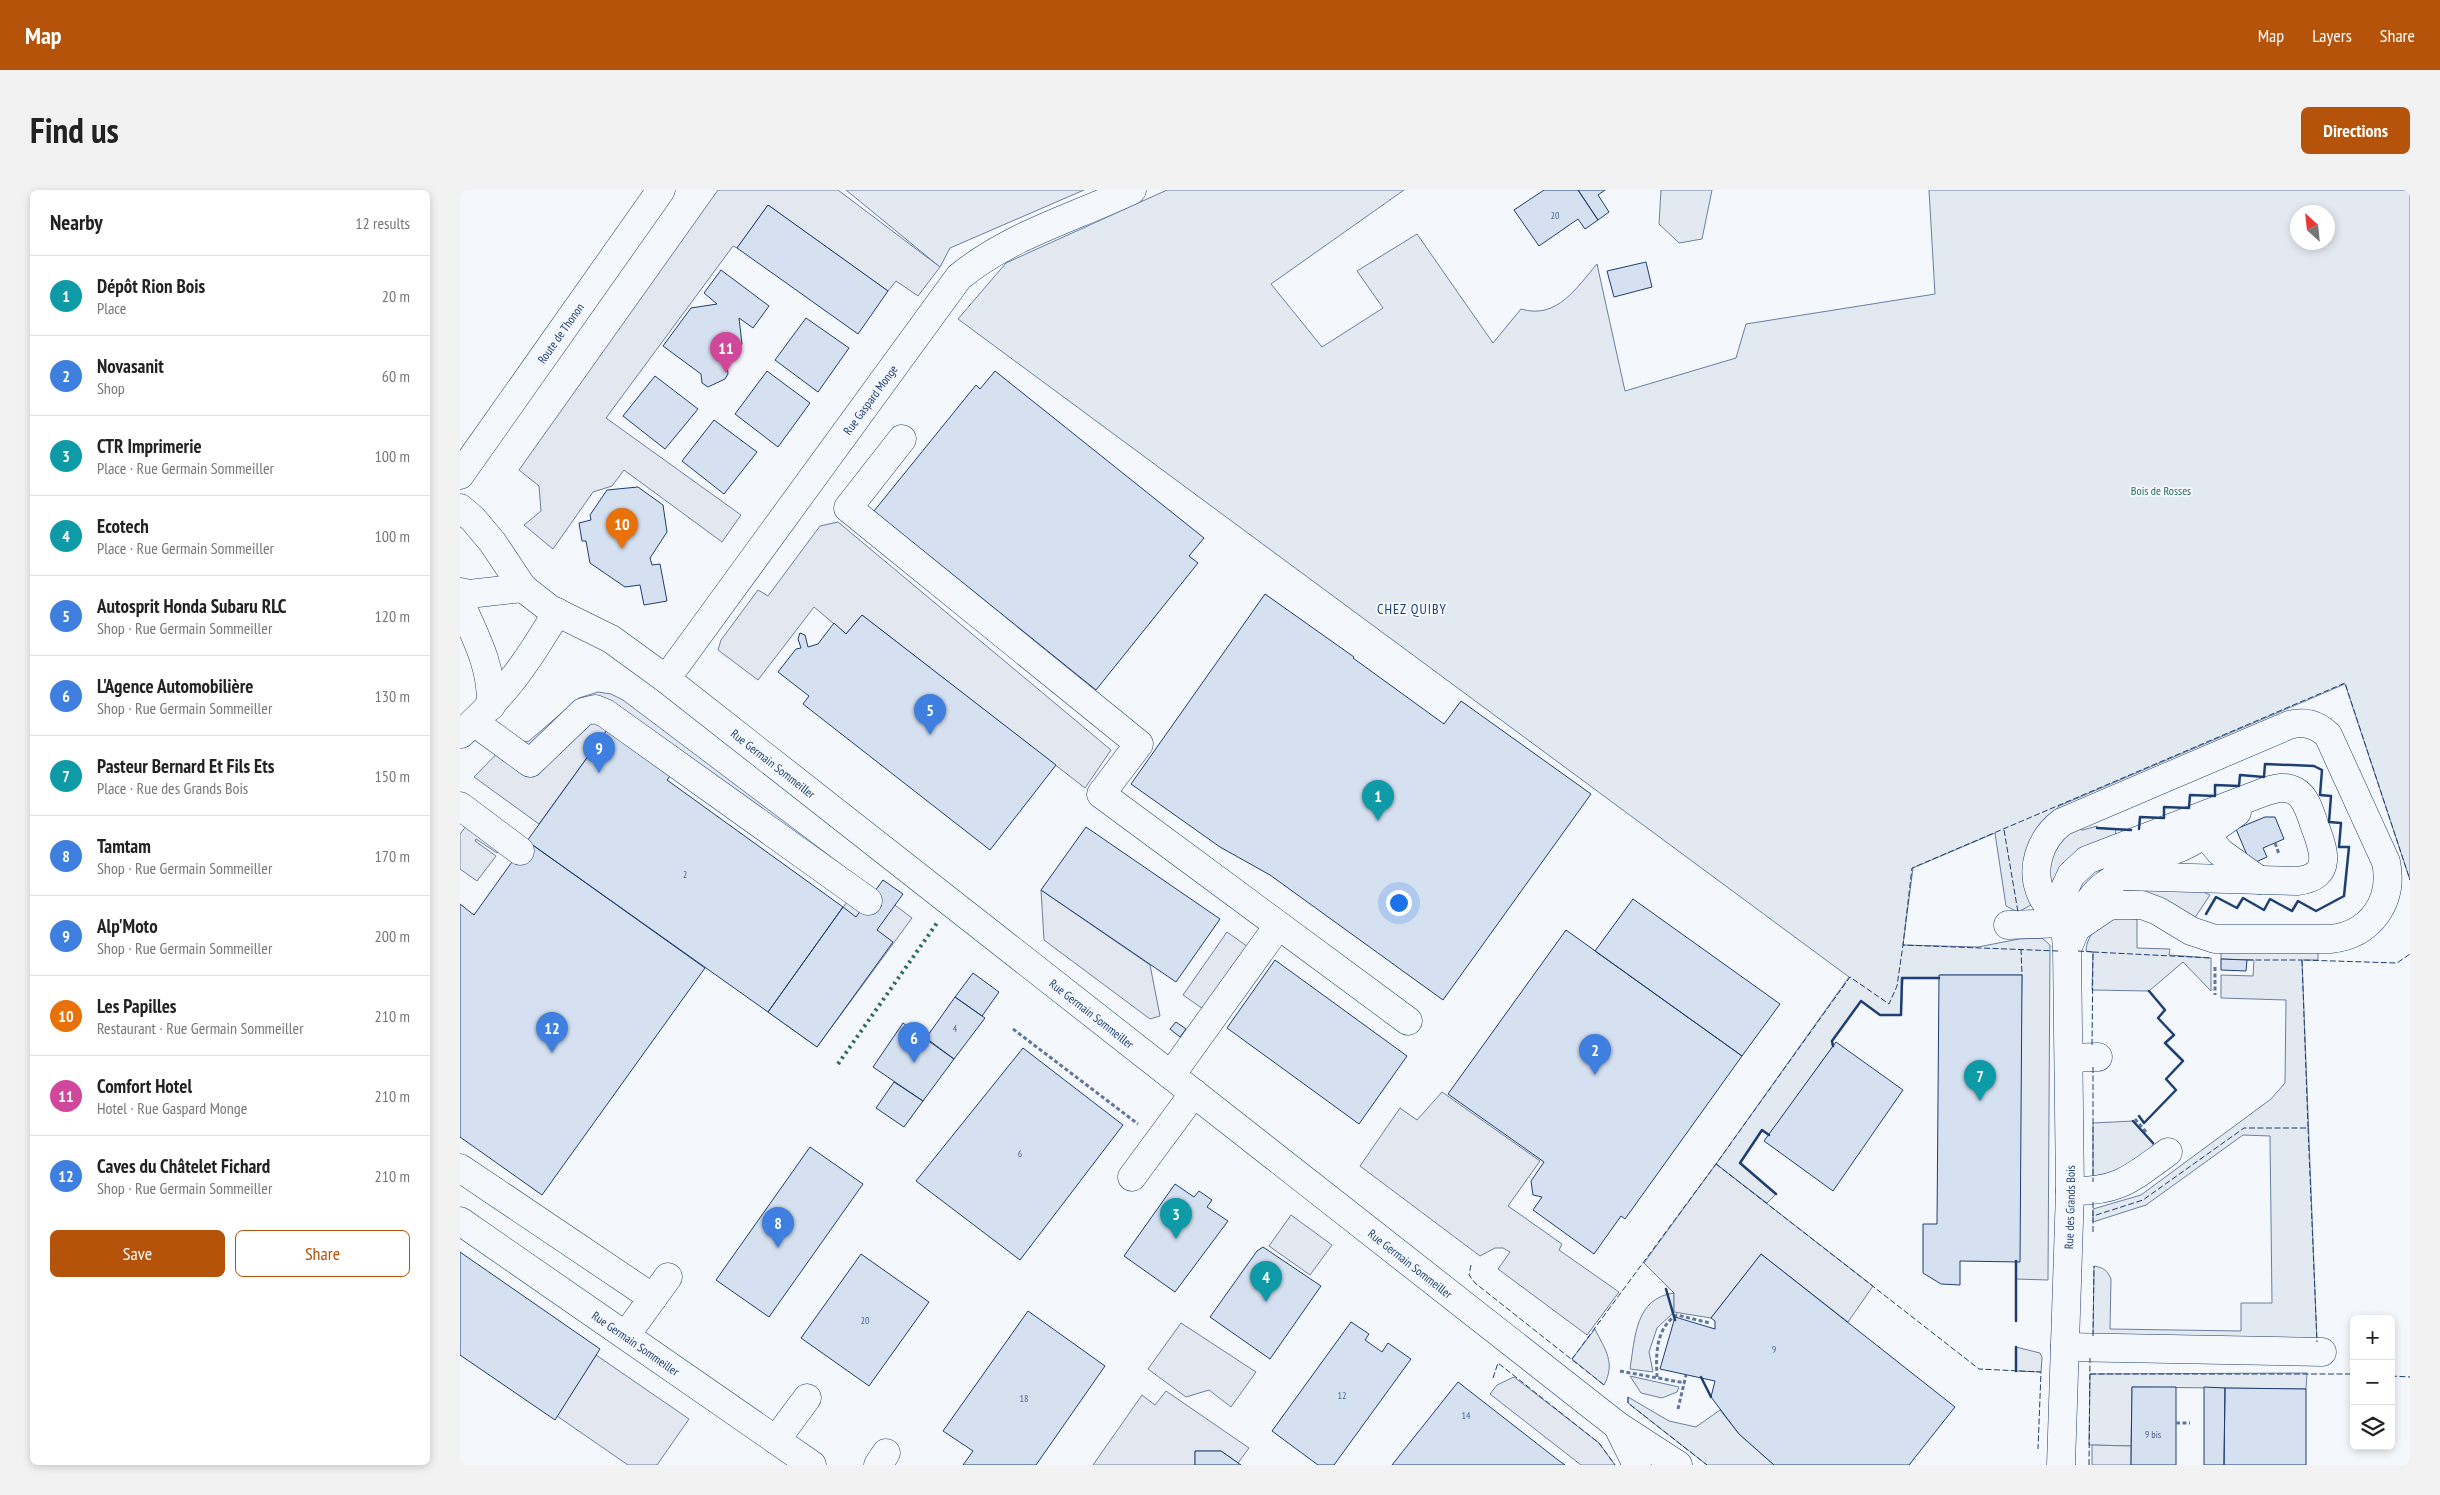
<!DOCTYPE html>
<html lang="en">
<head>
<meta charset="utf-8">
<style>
	:root { --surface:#fff; --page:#f2f2f2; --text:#222; --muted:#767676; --line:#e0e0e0; --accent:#b45309 }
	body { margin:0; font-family:"PT Sans Narrow",sans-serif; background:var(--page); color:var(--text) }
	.controls { position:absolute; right:15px; bottom:15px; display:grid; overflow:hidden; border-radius:8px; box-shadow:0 2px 8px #0003 }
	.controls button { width:45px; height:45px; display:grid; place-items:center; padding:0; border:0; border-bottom:1px solid var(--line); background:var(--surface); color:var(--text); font:25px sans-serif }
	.compass { position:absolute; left:1830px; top:15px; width:45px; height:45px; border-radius:50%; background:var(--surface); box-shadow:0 2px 8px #0003; rotate:333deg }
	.you { position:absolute; left:938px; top:712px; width:18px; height:18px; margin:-12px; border:4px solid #fff; border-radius:50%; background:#1a73e8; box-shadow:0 0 0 8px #1a73e833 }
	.badge { display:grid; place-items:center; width:32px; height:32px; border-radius:50%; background:var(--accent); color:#fff; font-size:16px; font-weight:700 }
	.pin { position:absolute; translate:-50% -41px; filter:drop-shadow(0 1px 2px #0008) }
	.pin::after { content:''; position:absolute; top:26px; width:18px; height:15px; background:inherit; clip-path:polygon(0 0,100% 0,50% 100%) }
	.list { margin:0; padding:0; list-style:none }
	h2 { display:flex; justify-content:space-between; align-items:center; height:65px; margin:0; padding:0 20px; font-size:21px }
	h2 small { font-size:16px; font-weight:400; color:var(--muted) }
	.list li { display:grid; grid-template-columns:32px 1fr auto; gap:15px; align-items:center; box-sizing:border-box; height:80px; padding:0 20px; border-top:1px solid var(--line) }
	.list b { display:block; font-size:19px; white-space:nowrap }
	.list p { margin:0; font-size:16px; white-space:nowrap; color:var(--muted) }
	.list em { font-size:16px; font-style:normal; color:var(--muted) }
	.actions { display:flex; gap:10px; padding:15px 20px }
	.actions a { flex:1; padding:11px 0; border:1px solid var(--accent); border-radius:8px; text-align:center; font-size:18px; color:var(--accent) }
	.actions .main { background:var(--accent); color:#fff }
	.icon { flex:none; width:28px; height:28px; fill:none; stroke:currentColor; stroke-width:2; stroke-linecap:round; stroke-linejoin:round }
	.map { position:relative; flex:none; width:1950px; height:1275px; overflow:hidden; border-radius:8px }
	header { display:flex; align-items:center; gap:30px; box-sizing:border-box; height:70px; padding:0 25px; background:var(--accent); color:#fff }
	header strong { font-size:24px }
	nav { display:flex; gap:28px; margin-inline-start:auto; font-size:18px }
	.intro { display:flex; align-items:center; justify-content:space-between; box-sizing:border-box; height:120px; padding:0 30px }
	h1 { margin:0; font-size:35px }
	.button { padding:12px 22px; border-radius:8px; background:var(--accent); color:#fff; font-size:18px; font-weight:700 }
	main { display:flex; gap:30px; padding:0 30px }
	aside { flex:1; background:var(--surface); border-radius:8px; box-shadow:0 2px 8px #0003 }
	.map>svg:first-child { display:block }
</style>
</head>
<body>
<header>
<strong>Map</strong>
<nav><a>Map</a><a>Layers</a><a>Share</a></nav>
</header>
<div class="intro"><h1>Find us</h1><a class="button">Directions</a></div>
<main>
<aside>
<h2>Nearby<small>12 results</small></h2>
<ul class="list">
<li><span class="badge" style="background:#0f9aa8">1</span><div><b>Dépôt Rion Bois</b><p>Place</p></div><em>20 m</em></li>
<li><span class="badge" style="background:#3f7fe0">2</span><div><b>Novasanit</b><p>Shop</p></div><em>60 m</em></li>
<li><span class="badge" style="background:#0f9aa8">3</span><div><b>CTR Imprimerie</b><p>Place · Rue Germain Sommeiller</p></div><em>100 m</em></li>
<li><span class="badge" style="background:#0f9aa8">4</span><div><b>Ecotech</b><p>Place · Rue Germain Sommeiller</p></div><em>100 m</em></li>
<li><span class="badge" style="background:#3f7fe0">5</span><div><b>Autosprit Honda Subaru RLC</b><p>Shop · Rue Germain Sommeiller</p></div><em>120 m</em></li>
<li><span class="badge" style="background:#3f7fe0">6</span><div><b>L'Agence Automobilière</b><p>Shop · Rue Germain Sommeiller</p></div><em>130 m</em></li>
<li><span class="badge" style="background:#0f9aa8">7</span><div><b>Pasteur Bernard Et Fils Ets</b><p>Place · Rue des Grands Bois</p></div><em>150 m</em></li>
<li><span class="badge" style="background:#3f7fe0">8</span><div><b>Tamtam</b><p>Shop · Rue Germain Sommeiller</p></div><em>170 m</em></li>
<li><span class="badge" style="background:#3f7fe0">9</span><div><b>Alp'Moto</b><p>Shop · Rue Germain Sommeiller</p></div><em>200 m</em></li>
<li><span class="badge" style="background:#e8710a">10</span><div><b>Les Papilles</b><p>Restaurant · Rue Germain Sommeiller</p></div><em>210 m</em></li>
<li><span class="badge" style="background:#d1479c">11</span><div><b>Comfort Hotel</b><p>Hotel · Rue Gaspard Monge</p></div><em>210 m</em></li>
<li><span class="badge" style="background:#3f7fe0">12</span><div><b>Caves du Châtelet Fichard</b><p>Shop · Rue Germain Sommeiller</p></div><em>210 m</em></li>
</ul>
<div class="actions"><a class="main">Save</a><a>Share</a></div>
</aside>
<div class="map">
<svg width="1950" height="1275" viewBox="0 0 1950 1275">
	<rect width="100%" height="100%" fill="#f4f7fb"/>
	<path fill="#e3e9f0" stroke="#687fa3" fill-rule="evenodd" d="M 386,0 L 624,0 L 490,58 L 480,77 Z
		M 707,0 L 944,0 L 811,94 L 862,157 L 923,118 L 897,81 L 957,44 L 1033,153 L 1061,119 C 1097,130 1117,97 1137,74 L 1165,201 L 1276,168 L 1286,134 L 1475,104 L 1469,0 L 1950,0 L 1950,690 L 1885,494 L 1599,616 L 1583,638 L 1571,715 L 1558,722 L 1546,716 L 1535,643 L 1453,678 L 1443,755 L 1518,757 L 1559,749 L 1582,748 L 1590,755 L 1588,1090 L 1556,1089 L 1562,785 L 1480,785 L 1479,788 L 1443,788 L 1441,825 L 1420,825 L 1401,811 L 1372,851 L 1373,856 L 1309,945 L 1302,941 L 1280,973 L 1316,1004 L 1307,1013 L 1256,974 L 1389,787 L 498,129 L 546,73 ZM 1838,22 L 1868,22 L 1868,52 L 1838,52 Z
		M 1201,0 L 1252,0 L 1242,49 L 1219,53 L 1199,34 Z
		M 1637,636 L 1637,638 L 1656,639 L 1655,649 L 1593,707 L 1588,670 L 1590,661 L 1613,638 L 1623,640 Z
		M 1725,694 L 1750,705 L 1734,729 L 1648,704 L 1658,698 Z
		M 1661,728 L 1677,729 L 1677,758 L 1710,759 L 1709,765 L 1751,768 L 1751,801 L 1723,772 L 1689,801 L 1632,800 L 1633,762 L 1626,761 C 1627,742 1643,730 1661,728 Z
		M 1761,755 L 1858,760 L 1858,770 L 1842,770 L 1857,1152 L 1633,1149 L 1634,1076 C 1644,1078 1647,1080 1651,1089 L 1650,1139 L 1781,1141 L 1781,1113 L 1812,1113 L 1810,946 L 1783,945 L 1686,1015 L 1633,1032 L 1633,1019 L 1681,1005 L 1811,909 L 1825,893 L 1826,810 L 1761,808 L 1761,785 L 1793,786 L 1794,770 L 1761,769 Z
		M 1673,931 L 1693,953 L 1693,959 L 1658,984 L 1633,986 L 1633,933 Z
		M 1214,1103 L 1214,1122 L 1197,1138 L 1189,1162 L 1193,1182 L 1170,1179 C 1175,1148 1175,1108 1214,1103 Z
		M 1135,1139 C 1145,1160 1156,1172 1144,1195 L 1112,1169 Z
		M 1556,1157 L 1580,1163 L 1582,1167 L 1581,1182 L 1556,1181 Z
		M 1847,1183 L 1846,1199 L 1672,1197 L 1671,1256 L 1629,1255 L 1630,1184 Z
		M 1170,1186 L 1219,1197 L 1217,1202 L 1202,1208 L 1181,1203 Z
		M 1168,1207 L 1209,1231 L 1236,1237 L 1260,1220 L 1279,1244 L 1314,1275 L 1247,1275 L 1168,1213 Z"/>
	<path fill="#e3e8f0" stroke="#687fa3" d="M 258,0 L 378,0 L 480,77 L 458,106 L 436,91 L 428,101 L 308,15 L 277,58 L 273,56 L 146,228 L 281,325 L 262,352 L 164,280 L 152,296 L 133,302 L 93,359 L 64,335 L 81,321 L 79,296 L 59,280 Z
		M 378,332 L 651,560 L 625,598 L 402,425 L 386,444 L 354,417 L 298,490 L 258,460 L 261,450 L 298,400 L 308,406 L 360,336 Z
		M 138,502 L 151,504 L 163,510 L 452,728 L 357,857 L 308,822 L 387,712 L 147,540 L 79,634 L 14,587 L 54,546 L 63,552 L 69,551 L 119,508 Z
		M 14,626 L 46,651 L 37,663 L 16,649 L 15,651 L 36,666 L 17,691 L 0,679 L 0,644 Z
		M 581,700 L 690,775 L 700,826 L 690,829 L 584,750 Z
		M 767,742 L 798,764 L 753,826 L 723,805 Z
		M 982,902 L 1080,971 L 1048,1016 L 1102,1054 L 1099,1060 L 1159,1102 L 1127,1145 L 1038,1079 L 1050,1062 L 1043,1058 L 1035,1058 L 1020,1066 L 900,976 L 940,918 L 957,930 Z
		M 1256,974 L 1413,1096 L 1388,1132 L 1301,1064 L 1251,1128 L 1214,1122 L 1214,1103 L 1184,1073 Z
		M 831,1025 L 872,1055 L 850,1085 L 809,1056 Z
		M 721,1133 L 796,1182 L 771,1217 L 749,1200 L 726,1207 L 688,1179 Z
		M 136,1165 L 229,1229 L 197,1275 L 168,1275 L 97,1226 Z
		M 1054,1187 L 1139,1253 L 1155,1275 L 1121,1275 L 1030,1204 L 1037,1195 Z
		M 706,1201 L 789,1258 L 778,1273 L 761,1261 L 735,1261 L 735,1275 L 633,1275 L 682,1205 L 695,1215 Z
		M 1632,1255 L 1671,1256 L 1671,1275 L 1632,1275 Z"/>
	<path fill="#d5e0f0" stroke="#1d3f73" d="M 1084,0 L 1118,0 L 1138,30 L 1125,39 L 1118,29 L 1079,56 L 1054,20 Z
		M 1118,0 L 1145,0 L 1138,5 L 1149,22 L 1138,30 Z
		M 308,15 L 428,101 L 398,144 L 277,58 Z
		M 1186,72 L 1192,97 L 1154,107 L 1147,81 Z
		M 261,80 L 309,116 L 293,138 L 279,128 L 282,154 L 267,175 L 268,184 L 265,189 L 248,197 L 242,193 L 241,184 L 203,156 L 231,118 L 257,114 L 244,103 Z
		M 346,128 L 389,158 L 358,202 L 315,170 Z
		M 307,181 L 350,213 L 318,257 L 275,224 Z
		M 535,181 L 744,348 L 729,366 L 738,373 L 636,500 L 414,321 L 516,195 L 520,199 Z
		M 195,186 L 238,219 L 205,259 L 163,226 Z
		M 254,230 L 297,262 L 264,304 L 222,271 Z
		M 178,297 L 203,315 L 207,342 L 190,368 L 192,375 L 200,374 L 207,411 L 184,415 L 180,395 L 165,397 L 130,373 L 126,351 L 122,351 L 119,333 L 131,330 L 130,325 L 147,300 Z
		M 805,404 L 894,467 L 893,468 L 984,534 L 1001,511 L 1131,604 L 983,810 L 810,685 L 760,657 L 671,594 Z
		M 402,425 L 596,575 L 530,660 L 343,514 L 349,506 L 318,482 L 336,459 L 341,458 L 338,449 L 340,443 L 345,445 L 348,457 L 358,454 L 374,433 L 386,444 Z
		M 147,540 L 210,586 L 207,590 L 383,717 L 308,822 L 67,651 Z
		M 1805,627 L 1815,627 L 1824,649 L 1803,658 L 1807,667 L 1796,672 L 1787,665 L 1776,639 Z
		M 626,637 L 760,729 L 716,792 L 581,700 Z
		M 67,651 L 245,778 L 82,1005 L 0,947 L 0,714 L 14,725 Z
		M 423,690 L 443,704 L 417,740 L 433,752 L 357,857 L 308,822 L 383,717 L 396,727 Z
		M 1173,709 L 1320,814 L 1282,866 L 1135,761 Z
		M 1106,740 L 1282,866 L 1165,1029 L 1161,1026 L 1134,1064 L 1073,1020 L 1082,1007 L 1073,1005 L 1071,991 L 1084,972 L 988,904 Z
		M 1761,769 L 1787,770 L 1786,781 L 1761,780 Z
		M 815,770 L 947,866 L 899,934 L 767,838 Z
		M 513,783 L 539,802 L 522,826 L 495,807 Z
		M 1479,785 L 1562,785 L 1560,1072 L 1500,1071 L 1500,1095 L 1481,1094 L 1463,1083 L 1463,1034 L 1477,1034 Z
		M 495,807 L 525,828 L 494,869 L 466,848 Z
		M 716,832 L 726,839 L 720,847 L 710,839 Z
		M 443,833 L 494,869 L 463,911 L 413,877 Z
		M 1376,852 L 1443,900 L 1373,1001 L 1304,951 Z
		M 563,858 L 663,935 L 560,1070 L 456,991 Z
		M 434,892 L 463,911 L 444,937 L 416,918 Z
		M 350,957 L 403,994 L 309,1127 L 256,1090 Z
		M 715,994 L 734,1007 L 739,1001 L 752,1010 L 747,1017 L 768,1031 L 715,1102 L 664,1066 Z
		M 803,1057 L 861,1096 L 810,1169 L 750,1127 L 797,1061 Z
		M 0,1062 L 140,1159 L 95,1230 L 0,1165 Z
		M 401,1064 L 469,1112 L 409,1196 L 341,1148 Z
		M 1301,1064 L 1495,1217 L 1449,1275 L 1314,1275 L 1279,1244 L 1251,1207 L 1255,1191 L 1200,1179 L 1215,1127 L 1255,1139 L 1255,1131 L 1251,1128 Z
		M 568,1121 L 645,1176 L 576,1275 L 503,1275 L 513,1261 L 483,1241 Z
		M 891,1132 L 909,1144 L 905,1150 L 922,1162 L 928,1153 L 951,1169 L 874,1275 L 858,1275 L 812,1241 Z
		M 998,1192 L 1098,1270 L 1105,1275 L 932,1275 Z
		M 1672,1197 L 1716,1197 L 1716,1275 L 1671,1275 Z
		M 1744,1197 L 1765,1198 L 1764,1275 L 1744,1275 Z
		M 1765,1198 L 1846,1199 L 1846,1275 L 1764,1275 Z
		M 735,1261 L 761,1261 L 781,1275 L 735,1275 Z"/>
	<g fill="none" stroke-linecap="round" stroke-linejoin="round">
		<defs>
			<g id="minor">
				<path d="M 442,249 L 388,318 L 679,554 L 641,604 L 948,831"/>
				<path id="s1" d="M 0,318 L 13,329 L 33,353 L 63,398 L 90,419 L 151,449 L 206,489 L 1158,1236 L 1218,1275"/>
				<path d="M 0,402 L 9,404 L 63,398"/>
				<path d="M 0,412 C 16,448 32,476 31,516"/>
				<path id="s2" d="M 206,489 L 499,87 C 550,45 613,28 672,0"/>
				<path d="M 14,532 L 70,573 L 123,522 L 135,519 L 145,523 L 408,711"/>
				<path d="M 1,544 C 45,504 67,473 97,422"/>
				<path d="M 0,616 L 60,661"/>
				<path d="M 1746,645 L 1760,662 L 1799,690"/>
				<path d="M 1655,670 C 1708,670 1735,653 1777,622"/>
				<path d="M 1604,733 C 1596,725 1587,716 1582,706 C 1569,679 1580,649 1602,632 L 1829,535 C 1845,531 1856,534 1868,545 L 1926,672 C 1934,711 1911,745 1870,749 L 1755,749 L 1731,741 L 1698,721 L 1682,715 L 1655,715 L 1647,717 L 1616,738"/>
				<path d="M 1548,735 L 1604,733"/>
				<path d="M 1610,868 L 1638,867"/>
				<path d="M 711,885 L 818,736"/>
				<path d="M 0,978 L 193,1108"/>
				<path d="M 672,987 L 734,903"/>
				<path d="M 1610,1001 C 1658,1002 1671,989 1708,962"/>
				<path id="s3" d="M 0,1031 L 352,1275"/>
				<path d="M 166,1145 L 208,1087"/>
				<path d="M 1605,1157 L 1862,1162"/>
				<path d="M 1158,1237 L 1177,1275"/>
				<path d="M 316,1250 L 347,1208"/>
				<path d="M 418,1275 L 426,1263"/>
				<path id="s4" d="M 1601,1275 L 1610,1001 L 1607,759 L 1603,713 L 1605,698 L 1611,685 L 1627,670 L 1804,602 C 1814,599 1824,595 1835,601 C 1846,607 1850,622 1854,634 C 1863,658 1875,687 1837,691 L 1662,686 C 1627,698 1621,729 1607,759"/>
			</g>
			<g id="major">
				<path id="s5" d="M 0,285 L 201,0"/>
			</g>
		</defs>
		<use href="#minor" stroke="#1d3f73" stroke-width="29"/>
		<use href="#major" stroke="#1d3f73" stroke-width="29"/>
		<path stroke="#5e769c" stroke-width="3" stroke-dasharray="4 2.5" stroke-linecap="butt" d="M 1815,653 L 1819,664
			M 1755,777 L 1755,805
			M 553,839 L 678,934
			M 1675,929 L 1687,943
			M 1160,1181 L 1225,1193
			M 1197,1187 C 1196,1166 1195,1138 1217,1125 L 1250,1133
			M 1218,1219 L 1226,1185
			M 1716,1233 L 1730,1233"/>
		<use href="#minor" stroke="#f4f7fb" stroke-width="28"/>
		<use href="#major" stroke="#f4f7fb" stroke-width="28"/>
		<path stroke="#2c6c60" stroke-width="4" stroke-dasharray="2.5 4" stroke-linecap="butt" d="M 378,874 L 477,733"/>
		<path stroke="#1d3f73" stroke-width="1" stroke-dasharray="6 2.5" stroke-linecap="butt" d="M 1544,640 L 1558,722
			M 1561,759 L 1562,785
			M 1598,761 L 1443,755 L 1452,678 L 1885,493 L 1950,690
			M 1618,761 L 1633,762 L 1632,857
			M 1633,762 L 1751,768
			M 1787,770 L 1842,770
			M 1633,877 L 1633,992
			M 1848,938 L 1857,1152
			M 1256,974 L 1519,1179 L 1581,1182 L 1578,1259
			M 1633,1012 L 1633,1026 L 1683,1010 L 1784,938 L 1848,938 L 1842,770 L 1937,773 L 1950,764
			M 1633,1042 L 1633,1026
			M 1011,1075 L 1009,1085 L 1015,1093 L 1144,1195
			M 1633,1146 L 1634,1076
			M 1112,1169 L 1256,974 L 1390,787 L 1429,814 L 1437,796 L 1443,755
			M 1630,1184 L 1894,1184
			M 1931,1186 L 1950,1187
			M 1033,1188 L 1038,1173 L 1139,1253 L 1155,1275
			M 1168,1207 L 1168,1213 L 1247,1275
			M 1629,1275 L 1630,1168"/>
		<path stroke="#1d3f73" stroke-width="2.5" d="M 1637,638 L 1671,640
			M 1679,639 L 1680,627 L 1704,628 L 1704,617 L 1729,618 L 1730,605 L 1755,606 L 1755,595 L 1779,596 L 1780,585 L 1804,587 L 1805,574 L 1854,576 L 1862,580 L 1860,605 L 1871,606 L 1869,632 L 1881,633 L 1879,657 L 1889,657 L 1884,706 L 1856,721 L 1838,711 L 1832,721 L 1810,709 L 1804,720 L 1783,708 L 1777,718 L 1756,707 L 1746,724
			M 1373,856 L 1372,851 L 1401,811 L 1420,825 L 1441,825 L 1442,788 L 1479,788
			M 1679,926 L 1684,933 L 1716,900 L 1706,889 L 1723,871 L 1705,853 L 1714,845 L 1698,828 L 1705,820 L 1689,801
			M 1673,931 L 1693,953
			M 1309,945 L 1302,940 L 1280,973 L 1316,1004
			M 1206,1099 L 1215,1130
			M 1556,1131 L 1556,1071
			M 1556,1181 L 1556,1157
			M 1241,1187 L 1251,1207"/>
	</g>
	<g text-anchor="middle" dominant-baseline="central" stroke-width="4" stroke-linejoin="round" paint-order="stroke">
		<g font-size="10" fill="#4b6792">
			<text x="1095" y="25">20</text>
			<text x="225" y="684">2</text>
			<text x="495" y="838">4</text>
			<text x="560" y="963">6</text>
			<text x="405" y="1130">20</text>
			<text x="1314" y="1159">9</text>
			<text x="882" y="1205">12</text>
			<text x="564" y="1208">18</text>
			<text x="1006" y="1225">14</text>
			<text x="1693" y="1244">9 bis</text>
		</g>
		<g font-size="12" fill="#1d3f73" stroke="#f4f7fb">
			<text stroke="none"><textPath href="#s5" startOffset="174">Route de Thonon</textPath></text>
			<text stroke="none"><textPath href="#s2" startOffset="346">Rue Gaspard Monge</textPath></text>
			<text stroke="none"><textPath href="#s1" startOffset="409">Rue Germain Sommeiller</textPath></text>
			<text stroke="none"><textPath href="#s1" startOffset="814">Rue Germain Sommeiller</textPath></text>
			<text stroke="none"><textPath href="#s4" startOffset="258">Rue des Grands Bois</textPath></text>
			<text stroke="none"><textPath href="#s1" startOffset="1219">Rue Germain Sommeiller</textPath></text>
			<text stroke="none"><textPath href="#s3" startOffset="214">Rue Germain Sommeiller</textPath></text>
		</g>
		<g font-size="12" fill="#2c6c60" stroke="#f4f7fb">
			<text x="1701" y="300">Bois de Rosses</text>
		</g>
		<g font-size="14" letter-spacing="1" fill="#1d3f73" stroke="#f4f7fb">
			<text x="952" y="419">CHEZ QUIBY</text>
		</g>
	</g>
</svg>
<div class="controls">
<button>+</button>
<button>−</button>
<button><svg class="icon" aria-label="layers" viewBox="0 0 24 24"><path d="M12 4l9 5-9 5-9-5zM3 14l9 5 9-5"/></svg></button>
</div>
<svg class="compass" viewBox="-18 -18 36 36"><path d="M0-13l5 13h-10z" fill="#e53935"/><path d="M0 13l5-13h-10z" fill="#767676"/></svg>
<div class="you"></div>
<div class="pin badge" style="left:918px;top:631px;background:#0f9aa8">1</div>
<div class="pin badge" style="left:1135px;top:885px;background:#3f7fe0">2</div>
<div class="pin badge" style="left:716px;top:1049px;background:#0f9aa8">3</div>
<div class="pin badge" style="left:806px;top:1112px;background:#0f9aa8">4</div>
<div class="pin badge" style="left:470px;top:545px;background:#3f7fe0">5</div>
<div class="pin badge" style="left:454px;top:873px;background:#3f7fe0">6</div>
<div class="pin badge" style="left:1520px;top:911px;background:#0f9aa8">7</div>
<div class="pin badge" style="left:318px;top:1058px;background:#3f7fe0">8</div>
<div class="pin badge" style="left:139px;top:583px;background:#3f7fe0">9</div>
<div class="pin badge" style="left:162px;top:359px;background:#e8710a">10</div>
<div class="pin badge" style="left:266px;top:183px;background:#d1479c">11</div>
<div class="pin badge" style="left:92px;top:863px;background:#3f7fe0">12</div>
</div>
</main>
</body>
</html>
